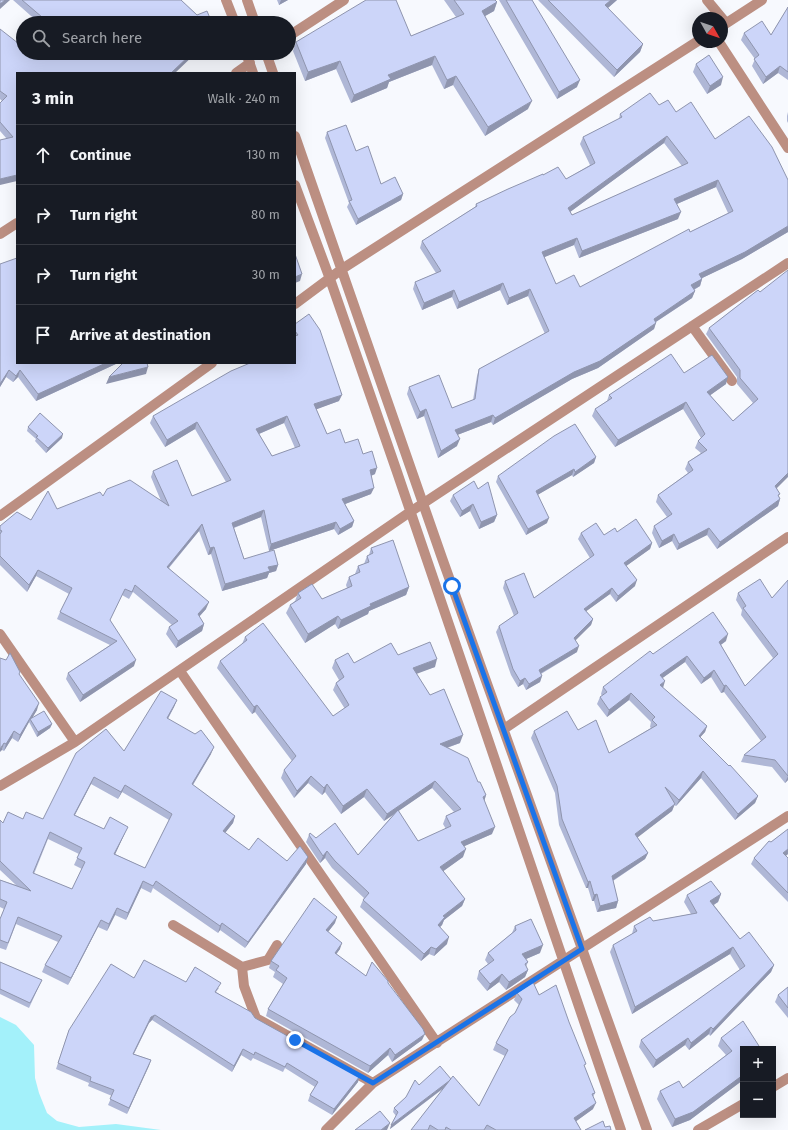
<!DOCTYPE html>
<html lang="en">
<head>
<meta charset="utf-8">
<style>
	:root { --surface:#171b24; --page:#20242c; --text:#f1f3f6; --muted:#9ea1a6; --line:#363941 }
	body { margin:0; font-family:"Fira Sans",sans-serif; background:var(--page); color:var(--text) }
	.controls { position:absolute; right:12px; bottom:12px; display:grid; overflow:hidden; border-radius:0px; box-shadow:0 4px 16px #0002 }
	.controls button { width:36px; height:36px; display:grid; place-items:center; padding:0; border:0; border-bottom:1px solid var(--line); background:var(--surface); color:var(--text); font:20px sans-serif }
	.compass { position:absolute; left:692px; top:12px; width:36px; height:36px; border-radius:50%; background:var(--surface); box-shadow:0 4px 16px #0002; rotate:130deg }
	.stop { position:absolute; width:12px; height:12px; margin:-9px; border:3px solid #1a73e8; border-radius:50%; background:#fff }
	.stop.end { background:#1a73e8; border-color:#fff; box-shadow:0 1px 4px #0008 }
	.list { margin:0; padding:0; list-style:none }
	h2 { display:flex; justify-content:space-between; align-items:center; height:52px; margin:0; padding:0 16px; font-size:17px }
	h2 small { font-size:13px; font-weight:400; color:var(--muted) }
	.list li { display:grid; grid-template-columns:26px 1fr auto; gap:12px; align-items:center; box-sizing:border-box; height:60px; padding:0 16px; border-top:1px solid var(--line) }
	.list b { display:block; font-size:15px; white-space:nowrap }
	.list em { font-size:13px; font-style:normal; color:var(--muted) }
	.icon { flex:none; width:22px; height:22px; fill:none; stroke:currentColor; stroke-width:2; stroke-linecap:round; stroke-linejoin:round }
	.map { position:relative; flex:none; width:788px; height:1130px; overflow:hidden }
	.search { position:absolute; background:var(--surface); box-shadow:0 4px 16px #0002; left:16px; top:16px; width:280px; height:44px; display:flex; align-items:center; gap:10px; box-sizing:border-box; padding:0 14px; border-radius:22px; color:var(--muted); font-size:15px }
	.panel { position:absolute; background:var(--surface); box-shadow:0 4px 16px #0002; left:16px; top:72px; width:280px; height:292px; border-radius:0px }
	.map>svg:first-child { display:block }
</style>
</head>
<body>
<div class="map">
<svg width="788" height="1130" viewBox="0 0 788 1130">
	<rect width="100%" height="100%" fill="#f7f9fe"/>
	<path fill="#a3f1fa" d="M 0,1017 L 16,1025 L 34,1045 L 35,1078 L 39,1093 L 47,1113 L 57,1121 L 79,1127 L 116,1124 L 161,1130 L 0,1130 Z"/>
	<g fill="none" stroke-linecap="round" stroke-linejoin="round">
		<path stroke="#bc8f82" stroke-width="10" d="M 226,0 L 235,23
			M 247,0 L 255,23
			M 707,0 L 726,23
			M 722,26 L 762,0
			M 289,36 L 344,0
			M 719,42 L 788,148
			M 246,53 L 253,73
			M 266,53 L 273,73
			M 236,73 L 250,63
			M 295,136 L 442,558 L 647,1130
			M 295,185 L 330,279 L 397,472 L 621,1130
			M 0,234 L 17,223
			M 295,304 L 342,269 L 698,41
			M 692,326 L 732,381
			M 0,516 L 212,363
			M 0,634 L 75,742
			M 180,671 L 437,1043
			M 504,729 L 788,537
			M 0,786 L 75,742 L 410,512 L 788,263
			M 173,925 L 242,967 L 244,986 L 256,1018 L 373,1083
			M 242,967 L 268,960 L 277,945
			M 773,1087 L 788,1078
			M 326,1130 L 373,1083 L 788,816
			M 698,1130 L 743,1104"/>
	</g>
	<path fill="#afb7d6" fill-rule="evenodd" d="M 13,0 L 181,0 L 197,15 L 212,23 L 39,23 Z
		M 277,0 L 288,0 L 279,5 Z
		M 444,0 L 495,0 L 497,2 L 494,11 L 485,16 L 528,109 L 485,136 L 453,85 L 444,89 L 432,65 L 389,82 L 387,88 L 351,103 L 336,69 L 305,81 L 293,51 L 296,42 L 411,36 L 456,17 Z
		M 499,0 L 532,0 L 577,87 L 557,99 Z
		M 538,0 L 617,0 L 608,8 L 643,44 L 640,52 L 614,77 Z
		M 788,7 L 788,80 L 778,73 L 763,84 L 752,66 L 755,59 L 741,40 L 744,33 L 771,35 Z
		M 0,29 L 17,73 L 17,181 L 7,139 L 0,131 L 0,103 L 2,101 L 0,99 Z
		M 696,64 L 721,85 L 707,94 L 693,72 Z
		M 659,105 L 676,112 L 715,139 L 788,180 L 788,232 L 742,259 L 702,278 L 702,279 L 700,286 L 694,290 L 695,291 L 692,298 L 656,322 L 654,329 L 598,368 L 572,379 L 493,425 L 491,422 L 457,435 L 457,446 L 438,458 L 424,416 L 417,419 L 407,394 L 409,387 L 452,408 L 473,400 L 477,376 L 479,369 L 545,334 L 528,296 L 507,305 L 500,290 L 457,309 L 452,297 L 422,310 L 413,289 L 415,282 L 436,273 L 420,248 L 422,241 L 475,207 L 476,204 L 543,175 L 566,179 L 590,165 L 580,144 L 583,137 L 619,119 L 620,114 ZM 664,143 L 682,166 L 572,215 L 570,212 ZM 716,187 L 728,213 L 580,287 L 556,284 L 544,257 L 574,245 L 579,258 L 678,219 L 677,204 Z
		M 788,112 L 788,123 L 787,121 L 787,116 Z
		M 327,132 L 356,151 L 381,184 L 403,194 L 401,200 L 356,225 L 347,207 L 349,203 L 325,138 Z
		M 0,264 L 118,363 L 36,401 L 18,377 L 13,382 L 6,377 L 0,387 Z
		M 758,290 L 777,488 L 779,497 L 780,499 L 778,506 L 717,549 L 707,535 L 677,550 L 672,541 L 659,548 L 652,533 L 654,526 L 667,517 L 656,502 L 658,495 L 688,473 L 685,469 L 688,462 L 701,453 L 695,448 L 698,441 L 701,438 L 683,409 L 615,447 L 592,416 L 595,409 L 607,401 L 609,395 L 684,373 L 726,384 L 710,395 L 733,421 L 753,403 L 737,384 L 737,377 L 706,334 L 709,328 Z
		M 295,324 L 339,401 L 316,409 L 327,434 L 345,443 L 363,454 L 375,474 L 371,476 L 371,494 L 345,504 L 354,521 L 352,527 L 338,535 L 334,529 L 269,551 L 261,517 L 234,528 L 244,559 L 278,565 L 276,571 L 269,573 L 267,578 L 222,591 L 211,554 L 208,555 L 199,531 L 169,568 L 206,609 L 199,617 L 204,624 L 202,631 L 176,648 L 166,634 L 169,627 L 172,625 L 133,592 L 129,599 L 122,595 L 110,620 L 134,666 L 80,702 L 66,679 L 68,673 L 110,645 L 57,619 L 60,612 L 69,594 L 36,576 L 27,592 L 0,565 L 0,526 L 31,520 L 57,509 L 103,496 L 161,501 L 151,477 L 153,471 L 192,496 L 226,482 L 195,429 L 165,447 L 150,423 L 153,416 L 295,363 ZM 284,423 L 295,448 L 272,456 L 259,434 Z
		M 28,427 L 62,438 L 46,453 L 35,441 L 36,439 L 27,431 Z
		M 596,457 L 594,463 L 573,477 L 572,475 L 537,495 L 547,523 L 526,535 L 496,482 L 498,476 Z
		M 478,489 L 497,515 L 494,522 L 479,529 L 470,511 L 460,517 L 450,501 L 453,495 Z
		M 617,532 L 652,543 L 650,549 L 626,566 L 635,586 L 616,602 L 610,594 L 586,611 L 593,619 L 591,625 L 575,640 L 577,652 L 541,674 L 542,676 L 540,682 L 526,690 L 523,684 L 518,687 L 511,675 L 496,632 L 499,626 L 514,616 L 503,588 L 505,581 L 534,598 L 590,558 L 578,539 L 581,533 L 604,535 Z
		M 371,548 L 409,587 L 406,595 L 369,611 L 368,614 L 338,629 L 335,624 L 305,643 L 286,613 L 290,605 L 295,601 L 298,593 L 322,599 L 347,588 L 346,585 L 349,577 L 355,574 L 358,566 L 364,564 L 367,556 L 369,555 Z
		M 788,580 L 788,780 L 785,783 L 772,767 L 741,762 L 744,755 L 761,741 L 724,692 L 721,693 L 711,677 L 701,684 L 685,662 L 662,678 L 663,688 L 707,726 L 705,732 L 700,737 L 758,796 L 755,803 L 735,820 L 701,778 L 676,806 L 674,805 L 672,811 L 637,837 L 648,853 L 645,859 L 613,881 L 618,901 L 616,908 L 597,912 L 594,901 L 592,901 L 588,888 L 586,888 L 559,825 L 555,793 L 531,738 L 534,731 L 578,730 L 609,753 L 651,728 L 650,727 L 651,722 L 629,700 L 607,717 L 597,704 L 600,697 L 602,696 L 601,694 L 603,687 L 653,654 L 726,641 L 721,645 L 745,686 L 773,658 L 741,615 L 742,610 L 736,600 L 738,593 L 772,598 Z
		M 245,637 L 333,716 L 345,709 L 333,690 L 336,683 L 339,680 L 332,668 L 335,660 L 354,663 L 398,655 L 435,667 L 416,673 L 460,743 L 447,748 L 478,782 L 486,795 L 484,801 L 492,834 L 464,846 L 463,857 L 443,871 L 465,899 L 462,906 L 444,920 L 442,925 L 440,927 L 447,944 L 434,956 L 429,954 L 421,961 L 360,907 L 363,900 L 364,898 L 332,868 L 325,858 L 320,863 L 306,842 L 309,835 L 358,855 L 393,815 L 384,821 L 364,797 L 341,814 L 325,792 L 322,795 L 308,783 L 294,798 L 281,778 L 284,770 L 292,761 L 255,712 L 252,714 L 217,668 L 220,661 L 242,644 ZM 432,788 L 454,812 L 446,816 L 443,824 L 446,829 L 418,841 L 398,811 Z
		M 19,674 L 37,710 L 32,718 L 52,724 L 50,728 L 37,737 L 29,722 L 18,742 L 12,738 L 4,751 L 2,750 Z
		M 177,700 L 174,707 L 168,719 L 211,754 L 193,785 L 235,816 L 233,823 L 225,833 L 249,850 L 287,861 L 306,864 L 245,948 L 220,930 L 218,933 L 153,888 L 151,893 L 141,888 L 126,920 L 115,915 L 107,931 L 98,927 L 68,985 L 42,972 L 45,965 L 58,942 L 16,924 L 6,950 L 0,948 L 0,919 L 4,909 L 0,907 L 0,880 L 16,885 L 0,870 L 0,820 L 3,823 L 23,819 L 43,819 L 124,751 ZM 91,784 L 118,799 L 122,792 L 169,820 L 145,868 L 115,854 L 125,833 L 104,829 L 75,815 ZM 48,839 L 79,854 L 74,865 L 82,869 L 72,889 L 34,874 Z
		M 788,829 L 788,854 L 786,856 L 788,858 L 788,902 L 751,864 L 754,858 L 771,842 Z
		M 721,894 L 718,902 L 714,905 L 740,939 L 774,965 L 771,972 L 710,1036 L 709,1034 L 689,1050 L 685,1045 L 653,1068 L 639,1047 L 641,1040 L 740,970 L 730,954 L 632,1014 L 610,952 L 613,945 L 632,934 L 634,926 L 653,921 L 691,914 L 684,902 L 687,895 Z
		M 335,923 L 328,932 L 340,949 L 336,954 L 366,976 L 388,983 L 422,1040 L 392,1062 L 388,1055 L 368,1073 L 266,1016 L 268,1009 L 283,984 L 273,977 L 275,972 L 269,968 L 271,961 Z
		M 515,926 L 540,953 L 526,959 L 528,962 L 526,967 L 528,970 L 525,977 L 506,990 L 499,982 L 487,991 L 477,979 L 479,971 L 488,964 L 485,960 L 488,953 L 512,933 Z
		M 0,962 L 42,980 L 29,1008 L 0,994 Z
		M 134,978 L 186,982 L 219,988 L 216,992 L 255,1018 L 358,1082 L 332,1115 L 308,1101 L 310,1095 L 315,1087 L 285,1068 L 283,1072 L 253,1058 L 251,1061 L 241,1055 L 232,1072 L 152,1020 L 149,1023 L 134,1054 L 151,1060 L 127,1114 L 108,1105 L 112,1096 L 88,1086 L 89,1083 L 56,1069 L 69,1030 Z
		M 788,987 L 788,1018 L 775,1002 L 778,995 Z
		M 517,993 L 539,995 L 585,1068 L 595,1093 L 593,1097 L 593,1109 L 576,1121 L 581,1130 L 411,1130 L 444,1088 L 390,1129 L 396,1116 L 393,1112 L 394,1108 L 419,1085 L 451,1079 L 479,1106 L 505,1056 L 493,1050 L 496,1043 L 515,1013 L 519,1005 L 514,1000 Z
		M 721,1038 L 759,1046 L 758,1049 L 743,1049 L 743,1080 L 690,1120 L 672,1127 L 657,1099 L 660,1091 L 683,1088 L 726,1055 L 718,1046 Z"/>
	<path fill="#8f95ae" d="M 5,0 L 10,0 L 0,9 L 0,4 Z
		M 281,0 L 288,0 L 279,5 Z
		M 611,0 L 617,0 L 602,13 L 605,5 Z
		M 497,2 L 494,11 L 478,20 L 482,11 Z
		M 643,44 L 640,52 L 614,77 L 617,70 Z
		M 192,53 L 196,53 L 175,73 L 171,73 Z
		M 435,56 L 432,65 L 389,82 L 387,88 L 351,103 L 354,95 L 388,75 Z
		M 340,61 L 336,69 L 305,81 L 308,72 Z
		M 780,66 L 778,73 L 763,84 L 766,77 Z
		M 456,76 L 453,85 L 444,89 L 447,80 Z
		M 723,77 L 721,85 L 707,94 L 710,86 Z
		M 580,80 L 577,87 L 557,99 L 559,92 Z
		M 532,101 L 528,109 L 485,136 L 488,127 Z
		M 667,136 L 664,143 L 566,215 L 568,208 Z
		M 17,175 L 17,181 L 0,185 L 0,179 Z
		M 718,180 L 716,187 L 672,206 L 674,199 Z
		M 403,194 L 401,200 L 356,225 L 358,219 Z
		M 681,212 L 678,219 L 579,258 L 582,251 Z
		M 788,226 L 788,232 L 742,259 L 696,281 L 699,274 Z
		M 577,238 L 574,245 L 540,259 L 542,252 Z
		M 302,274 L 300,281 L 295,283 L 295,277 Z
		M 702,279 L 700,286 L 689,292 L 691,285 Z
		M 503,283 L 500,290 L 457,309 L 459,302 Z
		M 530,289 L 528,296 L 507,305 L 509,298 Z
		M 454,290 L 452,297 L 422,310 L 424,303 Z
		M 695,291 L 692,298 L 651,325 L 654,319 Z
		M 656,323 L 654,329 L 598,368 L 572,379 L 493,425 L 495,418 Z
		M 106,363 L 118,363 L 36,401 L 38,394 Z
		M 148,367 L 146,374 L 106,384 L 109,377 Z
		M 9,370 L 6,377 L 0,387 L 0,384 Z
		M 20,370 L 18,377 L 13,382 L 16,376 Z
		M 728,377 L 726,384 L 705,399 L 707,392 Z
		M 342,395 L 339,401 L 312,411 L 314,404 Z
		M 686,402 L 683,409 L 615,447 L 618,440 Z
		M 426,409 L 424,416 L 417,419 L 420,412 Z
		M 493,415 L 491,422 L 452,437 L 455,430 Z
		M 287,416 L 284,423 L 254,436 L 256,429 Z
		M 197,422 L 195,429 L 165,447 L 167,440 Z
		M 63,434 L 62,438 L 46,453 L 48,448 Z
		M 460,439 L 457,446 L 438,458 L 441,451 Z
		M 596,457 L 594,463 L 573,477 L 575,472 Z
		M 377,468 L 375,474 L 368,477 L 370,470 Z
		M 574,469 L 572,475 L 534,497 L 536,491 Z
		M 788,473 L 788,477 L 772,493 L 775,486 Z
		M 374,488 L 371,494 L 340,506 L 342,499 Z
		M 780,499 L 778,506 L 717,549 L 720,542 Z
		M 473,504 L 470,511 L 460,517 L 462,511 Z
		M 264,510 L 261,517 L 230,529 L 232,523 Z
		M 497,515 L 494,522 L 479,529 L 481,522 Z
		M 549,518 L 547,523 L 526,535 L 528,529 Z
		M 354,521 L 352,527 L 338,535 L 340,529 Z
		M 336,522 L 334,529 L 269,551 L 271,544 Z
		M 202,524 L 199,531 L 164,573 L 167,567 Z
		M 709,528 L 707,535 L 677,550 L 679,544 Z
		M 674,534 L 672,541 L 659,548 L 662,541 Z
		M 652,543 L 650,549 L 622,569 L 624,563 Z
		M 214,547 L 211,554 L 208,555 L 210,548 Z
		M 278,565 L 276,571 L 269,573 L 267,578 L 222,591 L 225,584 L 268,567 Z
		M 38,570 L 36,576 L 27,592 L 29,585 Z
		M 637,580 L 635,586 L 616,602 L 618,596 Z
		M 409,587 L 406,595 L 369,611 L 368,614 L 338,629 L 341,620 L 370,604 Z
		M 612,588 L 610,594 L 581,615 L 584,609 Z
		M 209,602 L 206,609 L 195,621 L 198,614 Z
		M 338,616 L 335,624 L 305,643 L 308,634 Z
		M 593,619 L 591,625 L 572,644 L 574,638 Z
		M 204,624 L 202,631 L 176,648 L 178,641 Z
		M 728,634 L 726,641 L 716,648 L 719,642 Z
		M 579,646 L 577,652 L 536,676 L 539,670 Z
		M 687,656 L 685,662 L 657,682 L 660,675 Z
		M 437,659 L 435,667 L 411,676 L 413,668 Z
		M 136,660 L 134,666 L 80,702 L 83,695 Z
		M 714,670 L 711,677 L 701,684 L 704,678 Z
		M 542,676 L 540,682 L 526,690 L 529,684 Z
		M 525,678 L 523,684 L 518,687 L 520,681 Z
		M 665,681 L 663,688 L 660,685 Z
		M 726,685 L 724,692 L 721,693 L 724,686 Z
		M 631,693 L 629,700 L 607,717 L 609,710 Z
		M 177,700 L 174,707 L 164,725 L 167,718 Z
		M 39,703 L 37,710 L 31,720 L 30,719 L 29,722 L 18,742 L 20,735 Z
		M 257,705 L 255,712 L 252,714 L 254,707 Z
		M 52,724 L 50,728 L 37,737 L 38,732 Z
		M 707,726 L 705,732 L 696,742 L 699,736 Z
		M 14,731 L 12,738 L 4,751 L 6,744 Z
		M 463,735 L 460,743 L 437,751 L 440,744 Z
		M 4,743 L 2,750 L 0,752 L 0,749 Z
		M 214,747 L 211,754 L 189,791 L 192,784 Z
		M 703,771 L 701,778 L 676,806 L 679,800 Z
		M 311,776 L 308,783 L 294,798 L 297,791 Z
		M 788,776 L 788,780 L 785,783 Z
		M 94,777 L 91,784 L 71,822 L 74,815 Z
		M 435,781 L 432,788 L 384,821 L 387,814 Z
		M 327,784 L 325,792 L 322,795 L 324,788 Z
		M 125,785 L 122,792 L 118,799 L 121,792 Z
		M 367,789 L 364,797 L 341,814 L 343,806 Z
		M 486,795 L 484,802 L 483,797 Z
		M 758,796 L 755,803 L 735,820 L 738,814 Z
		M 675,804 L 672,811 L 633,841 L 635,834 Z
		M 235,816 L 233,823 L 221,838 L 223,831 Z
		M 128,827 L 125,833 L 112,861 L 114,854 Z
		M 495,827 L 492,834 L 458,849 L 461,842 Z
		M 466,849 L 463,857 L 438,875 L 440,867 Z
		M 788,849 L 788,854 L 780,860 L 783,853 Z
		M 327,851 L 325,858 L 320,863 L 323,856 Z
		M 648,853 L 645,859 L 609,883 L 612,876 Z
		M 308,857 L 306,864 L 245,948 L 248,942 Z
		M 143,881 L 141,888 L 126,920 L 128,913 Z
		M 590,881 L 588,888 L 586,888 L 588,882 Z
		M 597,894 L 594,901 L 592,901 L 594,895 Z
		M 721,894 L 718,902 L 708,908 L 710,901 Z
		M 465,899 L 462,906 L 444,920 L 442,925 L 435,932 L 438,925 L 443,916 Z
		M 618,901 L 616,908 L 597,912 L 600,906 Z
		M 117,908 L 115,915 L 107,931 L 109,924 Z
		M 337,917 L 335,923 L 324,937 L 326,930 Z
		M 101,920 L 98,927 L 68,985 L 71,978 Z
		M 222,923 L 220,930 L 218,933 L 220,926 Z
		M 449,937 L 447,944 L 434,956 L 436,949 Z
		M 342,943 L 340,949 L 332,960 L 335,953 Z
		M 543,945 L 540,953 L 519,962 L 522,954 Z
		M 431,947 L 429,954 L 421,961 L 424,954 Z
		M 733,947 L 730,954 L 632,1014 L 635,1007 Z
		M 774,965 L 771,972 L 710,1036 L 713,1029 Z
		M 528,970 L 525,977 L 506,990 L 509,982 Z
		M 502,974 L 499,982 L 487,991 L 490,984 Z
		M 155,1015 L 152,1020 L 149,1023 L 131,1059 L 133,1054 L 151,1017 Z
		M 711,1027 L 709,1034 L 689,1050 L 691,1043 Z
		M 425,1034 L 422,1040 L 392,1062 L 395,1055 Z
		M 688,1038 L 685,1045 L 653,1068 L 656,1060 Z
		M 390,1048 L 388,1055 L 368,1073 L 370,1066 Z
		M 243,1049 L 241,1055 L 232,1072 L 234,1066 Z
		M 151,1060 L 149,1066 L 127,1114 L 129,1108 Z
		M 743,1075 L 743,1080 L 690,1120 L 672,1127 L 675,1119 Z
		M 360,1076 L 358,1082 L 332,1115 L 334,1109 Z
		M 452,1079 L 450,1083 L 390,1129 L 391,1125 Z
		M 596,1103 L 593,1109 L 571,1125 L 574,1118 Z
		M 390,1123 L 387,1130 L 381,1130 Z"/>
	<path fill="#ccd5f9" stroke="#8f95ae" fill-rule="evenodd" d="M 0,0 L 5,0 L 0,4 Z
		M 22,0 L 181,0 L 197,15 L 207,11 L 212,23 L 49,23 Z
		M 366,0 L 396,0 L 411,36 L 464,14 L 454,0 L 495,0 L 497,2 L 482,11 L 532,101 L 488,127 L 456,76 L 447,80 L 435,56 L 388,75 L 391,79 L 354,95 L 340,61 L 308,72 L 296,42 Z
		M 506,0 L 532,0 L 580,80 L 559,92 Z
		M 548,0 L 611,0 L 605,5 L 643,44 L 617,70 Z
		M 788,7 L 788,72 L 780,66 L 766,77 L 754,59 L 759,55 L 744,33 L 762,21 L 771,35 Z
		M 0,29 L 23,47 L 23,53 L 31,53 L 32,54 L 33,53 L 192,53 L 171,73 L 17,73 L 17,175 L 0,179 L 0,140 L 13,137 L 0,122 L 0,103 L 7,96 L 0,91 Z
		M 709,55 L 723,77 L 710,86 L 696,64 Z
		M 650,93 L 659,105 L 668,100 L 676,112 L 691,102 L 715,139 L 749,116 L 772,147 L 788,180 L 788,226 L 745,252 L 699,274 L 702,279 L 691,285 L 695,291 L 654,319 L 656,323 L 600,361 L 574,372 L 495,418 L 493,415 L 455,430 L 460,439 L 441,451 L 426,409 L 420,412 L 409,387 L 439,375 L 452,408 L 475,399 L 479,369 L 549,331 L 530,289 L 509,298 L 503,283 L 459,302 L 454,290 L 424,303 L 415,282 L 441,271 L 422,241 L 477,206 L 476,204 L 508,189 L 543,174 L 543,175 L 558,167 L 566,179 L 595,163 L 583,137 L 622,117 L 620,114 ZM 667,136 L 688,163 L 572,215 L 568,208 ZM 718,180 L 733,211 L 690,232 L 689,229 L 580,287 L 574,275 L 556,284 L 542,252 L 577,238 L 582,251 L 681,212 L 674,199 Z
		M 346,125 L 356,151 L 368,146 L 381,184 L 395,177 L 403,194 L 358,219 L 349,201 L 352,200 L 327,132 Z
		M 295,254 L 302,274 L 295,277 Z
		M 17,258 L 17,363 L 106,363 L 38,394 L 20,370 L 16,376 L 9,370 L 0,384 L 0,264 Z
		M 788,270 L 788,473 L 775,486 L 780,494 L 778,495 L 780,499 L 720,542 L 709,528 L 679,544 L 674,534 L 662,541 L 654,526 L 672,514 L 658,495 L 693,470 L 688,462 L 707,450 L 698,441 L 705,434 L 686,402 L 618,440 L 595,409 L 612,398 L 609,395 L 671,354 L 684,373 L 712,355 L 728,377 L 707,392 L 733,421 L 758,399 L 740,378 L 740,370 L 709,328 L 758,290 L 760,292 Z
		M 309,314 L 320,330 L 342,395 L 314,404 L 327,434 L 340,429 L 345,443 L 358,439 L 363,454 L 372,451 L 377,468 L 370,470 L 374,488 L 342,499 L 354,521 L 340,529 L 336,522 L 271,544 L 264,510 L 232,523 L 244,559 L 274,550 L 278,565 L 268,567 L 270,571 L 225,584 L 214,547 L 210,548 L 202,524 L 167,567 L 209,602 L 198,614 L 204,624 L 178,641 L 169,627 L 178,621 L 135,585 L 132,592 L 125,589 L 110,620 L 136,660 L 83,695 L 68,673 L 117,641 L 60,612 L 72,588 L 38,570 L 29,585 L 0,556 L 0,534 L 2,531 L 0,530 L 0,526 L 17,512 L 31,520 L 48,491 L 57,509 L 100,492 L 103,496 L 107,489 L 130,480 L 169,506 L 153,471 L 177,460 L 192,496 L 231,480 L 197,422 L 167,440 L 153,416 L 231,371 L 250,363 L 295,363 L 295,336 L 298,335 L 295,331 L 295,324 ZM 287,416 L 300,446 L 272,456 L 256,429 Z
		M 123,363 L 147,363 L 148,367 L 109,377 Z
		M 40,413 L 63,434 L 48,448 L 36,437 L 38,436 L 28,427 Z
		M 575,424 L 596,457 L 575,472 L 574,469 L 536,491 L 549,518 L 528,529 L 498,476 L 554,436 Z
		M 474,481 L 478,489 L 488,482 L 497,515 L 481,522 L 473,504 L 462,511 L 453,495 Z
		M 636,519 L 652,543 L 624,563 L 637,580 L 618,596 L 612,588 L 584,609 L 593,619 L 574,638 L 579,646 L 539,670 L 542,676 L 529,684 L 525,678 L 520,681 L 513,669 L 499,626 L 518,613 L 505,581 L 524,573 L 534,598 L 594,555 L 581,533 L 596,523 L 604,535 L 615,528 L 617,532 Z
		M 393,540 L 409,587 L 370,604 L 371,606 L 341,620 L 338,616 L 308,634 L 290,605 L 301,598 L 298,593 L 312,584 L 322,599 L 352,586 L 349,577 L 360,572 L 358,566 L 369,562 L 367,556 L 373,553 L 371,548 Z
		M 760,579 L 772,598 L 788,580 L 788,776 L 775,760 L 744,755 L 766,737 L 726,685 L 724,686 L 714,670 L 704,678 L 687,656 L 660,675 L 665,681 L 660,685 L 707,726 L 699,736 L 729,766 L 730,765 L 758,796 L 738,814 L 703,771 L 679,800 L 665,787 L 675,804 L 635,834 L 648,853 L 612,876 L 618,901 L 600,906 L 597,894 L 594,895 L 590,881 L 588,882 L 562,819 L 557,786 L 534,731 L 567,711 L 578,730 L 596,720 L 609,753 L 657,725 L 652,720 L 655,717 L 631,693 L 609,710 L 600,697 L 607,692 L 603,687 L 650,651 L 653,654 L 713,612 L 728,634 L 719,642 L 745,686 L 778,654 L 743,608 L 746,606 L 738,593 Z
		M 263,623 L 333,716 L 349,705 L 336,683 L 344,677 L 335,660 L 348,653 L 354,663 L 391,643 L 398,655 L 430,642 L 437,659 L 413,668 L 430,695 L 444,689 L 463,735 L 440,744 L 468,758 L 478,782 L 480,782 L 486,795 L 483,797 L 495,827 L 461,842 L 466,849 L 440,867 L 465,899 L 443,916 L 445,917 L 438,925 L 449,937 L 436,949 L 431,947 L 424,954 L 363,900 L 369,893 L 335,861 L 327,851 L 323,856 L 309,835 L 310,833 L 316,838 L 335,823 L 358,855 L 398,810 L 418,841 L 451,826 L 446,816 L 461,809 L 435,781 L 387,814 L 367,789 L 343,806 L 327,784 L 324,788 L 311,776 L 297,791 L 284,770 L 296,756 L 257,705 L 254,707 L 220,661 L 247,640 L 245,637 Z
		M 10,653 L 20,672 L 19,674 L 39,703 L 20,735 L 14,731 L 6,744 L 4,743 L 0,749 L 0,658 L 6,660 Z
		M 161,691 L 177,700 L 167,718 L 195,734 L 201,730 L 214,747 L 192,784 L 235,816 L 223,831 L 249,850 L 258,838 L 287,861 L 300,846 L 308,857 L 248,942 L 222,923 L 220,926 L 156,881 L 153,886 L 143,881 L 128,913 L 117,908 L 109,924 L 101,920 L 71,978 L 45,965 L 62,936 L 18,917 L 8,943 L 0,940 L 0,919 L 7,902 L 0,899 L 0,880 L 31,891 L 0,861 L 0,820 L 3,823 L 8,812 L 23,819 L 26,812 L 43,819 L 76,753 L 106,729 L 124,751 ZM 94,777 L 121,792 L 125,785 L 172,814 L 145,868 L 114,854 L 128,827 L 110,817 L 104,829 L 74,815 ZM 50,832 L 82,848 L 77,858 L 85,862 L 72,889 L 33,873 Z
		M 44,711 L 52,724 L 38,732 L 30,719 Z
		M 788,829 L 788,849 L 783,853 L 788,858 L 788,893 L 754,858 L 769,841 L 771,842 Z
		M 711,881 L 721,894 L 710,901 L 740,939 L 749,932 L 774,965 L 713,1029 L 711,1027 L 691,1043 L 688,1038 L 656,1060 L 641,1040 L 745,966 L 733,947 L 635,1007 L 613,945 L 637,931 L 634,926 L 650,917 L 653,921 L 697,913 L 687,895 Z
		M 314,898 L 337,917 L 326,930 L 342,943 L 335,953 L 366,976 L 372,962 L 388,981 L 388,983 L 423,1029 L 425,1034 L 395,1055 L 390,1048 L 370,1066 L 268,1009 L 287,978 L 276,970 L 279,966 L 271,961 Z
		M 531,919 L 543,945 L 522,954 L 528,962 L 525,964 L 528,970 L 509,982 L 502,974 L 490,984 L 479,971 L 494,960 L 488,953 L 516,930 L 515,926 Z
		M 144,960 L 186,982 L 195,967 L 221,983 L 215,992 L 251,1012 L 255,1018 L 360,1076 L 334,1109 L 310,1095 L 318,1082 L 287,1063 L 285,1067 L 255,1052 L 254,1055 L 243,1049 L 234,1066 L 155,1015 L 151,1017 L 133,1054 L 151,1060 L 129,1108 L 110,1099 L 114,1090 L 90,1081 L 91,1077 L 58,1063 L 69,1030 L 111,964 L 134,978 Z
		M 0,962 L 42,980 L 30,1003 L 0,989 Z
		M 533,982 L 539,995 L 556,985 L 569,1022 L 586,1064 L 584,1065 L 595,1093 L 592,1094 L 596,1103 L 574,1118 L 581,1130 L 496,1130 L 487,1125 L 484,1130 L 451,1130 L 446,1127 L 445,1130 L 438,1130 L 430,1125 L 428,1130 L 411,1130 L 453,1076 L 479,1106 L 508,1050 L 496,1043 L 510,1017 L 515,1013 L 522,999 L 517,993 Z
		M 788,987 L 788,1008 L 778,995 Z
		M 743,1021 L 759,1046 L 754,1049 L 743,1049 L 743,1075 L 693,1112 L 675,1119 L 660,1091 L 679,1081 L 683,1088 L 732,1051 L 721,1038 Z
		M 440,1066 L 451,1079 L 449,1081 L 391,1125 L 398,1112 L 394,1108 L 406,1097 L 415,1080 L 419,1085 Z
		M 380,1111 L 390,1123 L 381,1130 L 355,1130 Z
		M 603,1121 L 605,1127 L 610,1126 L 611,1130 L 585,1130 Z"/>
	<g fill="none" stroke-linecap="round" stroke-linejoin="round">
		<path stroke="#1a73e8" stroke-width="5" d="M 295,1040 L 373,1083 L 582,949 L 452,586"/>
	</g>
</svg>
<div class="controls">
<button>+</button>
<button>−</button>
</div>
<svg class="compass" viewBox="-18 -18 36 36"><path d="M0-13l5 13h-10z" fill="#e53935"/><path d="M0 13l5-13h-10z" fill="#9ea1a6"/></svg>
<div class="stop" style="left:452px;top:586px"></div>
<div class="stop end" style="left:295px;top:1040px"></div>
<div class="search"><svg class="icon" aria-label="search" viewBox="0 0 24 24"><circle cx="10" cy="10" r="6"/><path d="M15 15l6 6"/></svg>Search here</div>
<section class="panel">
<h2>3 min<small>Walk · 240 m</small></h2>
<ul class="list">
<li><svg class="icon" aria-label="ahead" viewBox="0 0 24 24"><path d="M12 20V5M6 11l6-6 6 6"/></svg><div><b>Continue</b></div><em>130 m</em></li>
<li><svg class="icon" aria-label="right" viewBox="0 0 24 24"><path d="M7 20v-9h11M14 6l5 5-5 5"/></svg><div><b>Turn right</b></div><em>80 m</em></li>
<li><svg class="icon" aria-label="right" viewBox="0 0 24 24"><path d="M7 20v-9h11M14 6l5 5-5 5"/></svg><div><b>Turn right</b></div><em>30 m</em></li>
<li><svg class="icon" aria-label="arrive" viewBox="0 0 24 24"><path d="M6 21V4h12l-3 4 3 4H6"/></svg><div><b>Arrive at destination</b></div></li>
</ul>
</section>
</div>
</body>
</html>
